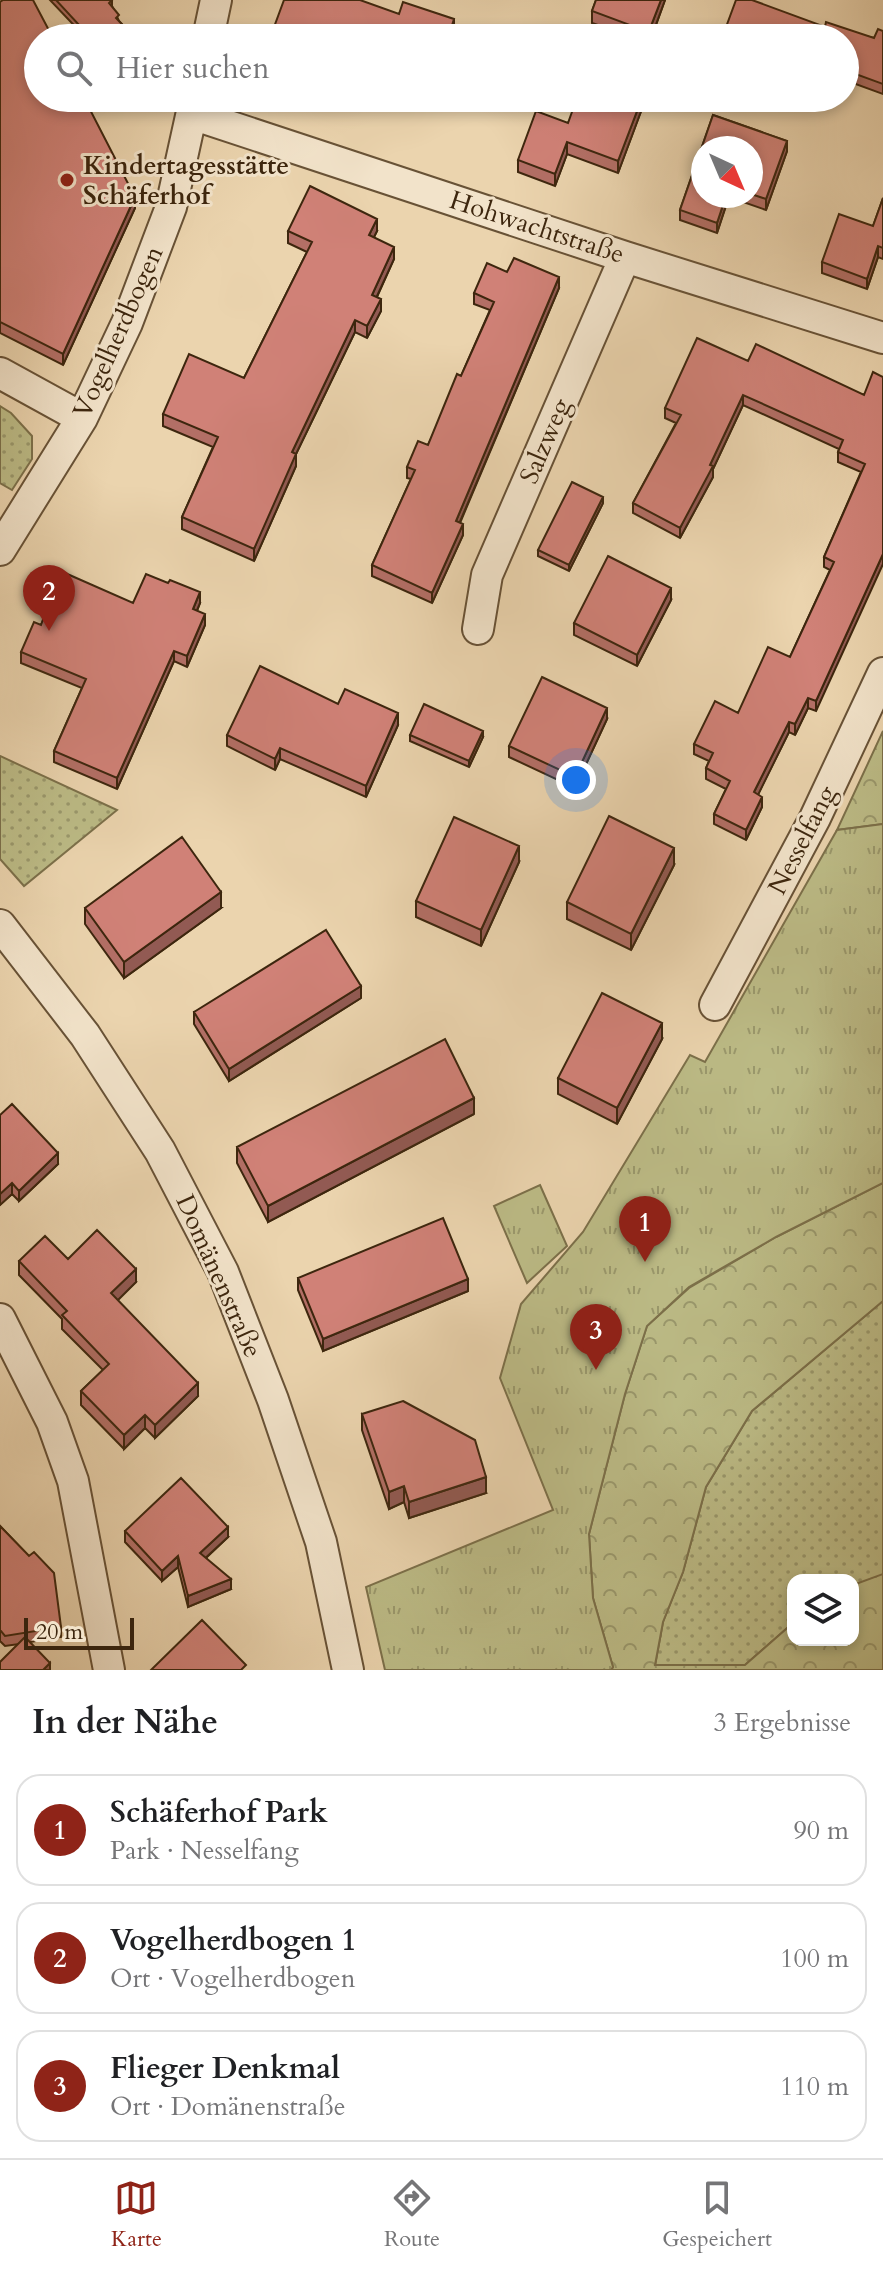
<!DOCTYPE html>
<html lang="de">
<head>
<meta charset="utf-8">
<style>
	:root { --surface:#fff; --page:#f6f6f6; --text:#202124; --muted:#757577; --line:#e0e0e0; --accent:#8f2418 }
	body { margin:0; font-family:Cardo,serif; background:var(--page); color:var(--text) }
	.controls { position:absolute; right:24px; bottom:24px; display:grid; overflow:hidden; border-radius:16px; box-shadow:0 4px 12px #0003 }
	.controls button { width:72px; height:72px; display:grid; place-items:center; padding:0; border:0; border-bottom:2px solid var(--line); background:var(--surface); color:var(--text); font:40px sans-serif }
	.compass { position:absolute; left:691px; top:136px; width:72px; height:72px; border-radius:50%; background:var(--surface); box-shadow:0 4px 12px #0003; rotate:136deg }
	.scale { position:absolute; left:24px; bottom:20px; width:110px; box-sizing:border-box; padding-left:8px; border:4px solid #3d260e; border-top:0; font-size:22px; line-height:28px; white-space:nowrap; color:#3d260e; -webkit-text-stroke:6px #f2e3ca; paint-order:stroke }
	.you { position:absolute; left:576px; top:780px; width:28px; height:28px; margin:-20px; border:6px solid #fff; border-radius:50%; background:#1a73e8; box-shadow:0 0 0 12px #1a73e833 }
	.badge { display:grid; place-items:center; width:52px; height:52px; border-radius:50%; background:var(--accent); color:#fff; font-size:26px; font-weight:700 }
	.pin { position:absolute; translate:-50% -66px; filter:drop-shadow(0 2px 4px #0008) }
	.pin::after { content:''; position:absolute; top:42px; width:28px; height:24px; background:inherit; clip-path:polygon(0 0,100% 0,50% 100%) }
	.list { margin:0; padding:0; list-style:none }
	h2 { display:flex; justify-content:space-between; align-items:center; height:104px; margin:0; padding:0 32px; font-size:34px }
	h2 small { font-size:26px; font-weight:400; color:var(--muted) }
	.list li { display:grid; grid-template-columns:52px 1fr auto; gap:24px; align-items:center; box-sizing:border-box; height:112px; margin:0 16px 16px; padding:0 16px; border:2px solid var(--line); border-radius:24px }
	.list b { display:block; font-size:30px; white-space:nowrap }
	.list p { margin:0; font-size:26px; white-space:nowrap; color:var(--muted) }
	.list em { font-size:26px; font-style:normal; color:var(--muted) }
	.icon { flex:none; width:44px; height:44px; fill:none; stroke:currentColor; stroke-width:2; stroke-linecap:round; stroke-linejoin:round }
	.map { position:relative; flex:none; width:883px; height:1670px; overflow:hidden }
	.search { position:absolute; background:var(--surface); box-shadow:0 4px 12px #0003; left:24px; right:24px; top:24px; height:88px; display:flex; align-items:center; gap:20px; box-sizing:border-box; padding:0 28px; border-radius:44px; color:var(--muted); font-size:30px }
	.sheet { height:488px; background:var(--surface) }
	nav { display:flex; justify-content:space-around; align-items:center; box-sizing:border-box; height:112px; border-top:2px solid var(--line); background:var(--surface); font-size:22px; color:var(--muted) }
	nav a { display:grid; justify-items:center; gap:4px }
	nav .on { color:var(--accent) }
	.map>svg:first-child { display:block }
</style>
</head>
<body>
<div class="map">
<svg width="883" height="1670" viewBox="0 0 883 1670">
	<defs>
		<pattern id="grass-dots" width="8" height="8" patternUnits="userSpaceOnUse" patternTransform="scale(2)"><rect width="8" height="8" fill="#bcbb86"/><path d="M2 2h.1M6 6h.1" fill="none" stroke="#9a986c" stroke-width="1.8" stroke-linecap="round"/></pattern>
		<pattern id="forest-crowns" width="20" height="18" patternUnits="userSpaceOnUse" patternTransform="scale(2)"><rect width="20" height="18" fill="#bcbb86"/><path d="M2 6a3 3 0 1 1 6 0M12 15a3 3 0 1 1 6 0" fill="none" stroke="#9a986c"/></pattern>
		<pattern id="park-tufts" width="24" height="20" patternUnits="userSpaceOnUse" patternTransform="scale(2)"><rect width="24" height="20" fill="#bcbb86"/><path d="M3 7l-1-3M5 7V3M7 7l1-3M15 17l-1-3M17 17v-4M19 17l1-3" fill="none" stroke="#9a986c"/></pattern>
	</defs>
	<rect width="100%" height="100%" fill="#ebd4ae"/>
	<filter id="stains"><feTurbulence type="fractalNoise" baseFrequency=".0025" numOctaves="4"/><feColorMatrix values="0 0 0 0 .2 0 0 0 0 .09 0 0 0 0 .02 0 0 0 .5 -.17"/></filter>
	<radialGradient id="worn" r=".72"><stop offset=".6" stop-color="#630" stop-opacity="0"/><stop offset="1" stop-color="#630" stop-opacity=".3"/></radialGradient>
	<path fill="url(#grass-dots)" stroke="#7c704a" stroke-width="2" d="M 0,406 L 11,413 L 32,436 L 32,459 L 12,490 L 0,483 Z
		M 0,756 L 117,810 L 24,886 L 0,859 Z
		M 883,1301 L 883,1575 L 853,1586 L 853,1580 L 793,1580 L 793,1623 L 745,1665 L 655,1666 L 663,1622 L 683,1572 L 706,1487 L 752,1411 Z"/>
	<path fill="url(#forest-crowns)" stroke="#7c704a" stroke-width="2" d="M 883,731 L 883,824 L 837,830 Z
		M 883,1183 L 883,1301 L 752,1411 L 706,1487 L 683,1572 L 663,1622 L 655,1665 L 745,1665 L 793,1623 L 793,1640 L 853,1640 L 853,1585 L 883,1574 L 883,1670 L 611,1670 L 613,1667 L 593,1598 L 589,1534 L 625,1394 L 647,1326 L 689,1288 L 776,1237 Z"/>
	<path fill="url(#park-tufts)" stroke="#7c704a" stroke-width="2" d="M 883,824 L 883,1183 L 776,1237 L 689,1287 L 647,1326 L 625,1394 L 589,1534 L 593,1598 L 613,1667 L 611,1670 L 385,1670 L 366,1587 L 553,1510 L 500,1378 L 521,1304 L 583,1232 L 690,1055 L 705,1062 L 837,830 Z
		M 540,1185 L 567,1246 L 527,1283 L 494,1206 Z"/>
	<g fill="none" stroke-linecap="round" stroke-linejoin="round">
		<defs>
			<path id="street" d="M 208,38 L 216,0
				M 192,114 L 625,257 L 883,338
				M 0,373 L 82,418
				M 0,550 L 82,418 L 127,323 L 171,207 L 195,98
				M 478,629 L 487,575 L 625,257
				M 0,925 L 85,1035 L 160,1151 L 223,1272 L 273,1400 L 321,1542 L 348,1670
				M 715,1005 L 815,818 L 883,673
				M 0,1319 L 52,1422 L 73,1481 L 109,1670"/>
		</defs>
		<use href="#street" stroke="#685236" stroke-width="34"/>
		<use href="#street" stroke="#f2e3ca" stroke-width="30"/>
	</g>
	<path fill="#b36f66" stroke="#3d260e" stroke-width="2" fill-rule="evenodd" d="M 50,0 L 112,0 L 112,6 L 119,21 L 135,38 L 86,38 Z
		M 596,0 L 665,0 L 655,28 L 679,38 L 627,35 L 592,23 L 592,11 Z
		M 0,2 L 135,208 L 63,365 L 0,333 Z
		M 825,27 L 874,38 L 883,31 L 883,94 L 853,83 L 849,93 L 845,92 L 845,38 Z
		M 415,98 L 432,98 L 430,103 Z
		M 646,98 L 618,173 L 567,154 L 555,186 L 518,172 L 518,160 L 568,123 Z
		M 713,115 L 787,141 L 787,151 L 766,210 L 729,197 L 717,233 L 680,220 L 680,210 ZM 703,148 L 751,148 L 751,196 L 703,196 Z
		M 883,198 L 883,259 L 878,257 L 867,289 L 822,273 L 822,262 L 873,226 Z
		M 288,231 L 377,231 L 374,237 L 394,259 L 377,297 L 381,311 L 367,338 L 355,332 L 296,454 L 296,466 L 254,561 L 182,529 L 182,517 L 213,447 L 163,426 L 163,414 L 244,378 L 307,252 L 288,243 Z
		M 507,272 L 559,288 L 460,523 L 463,535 L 432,603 L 372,576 L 372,565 L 411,479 L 407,478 L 407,467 L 428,445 L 461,376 L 490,310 L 474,304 L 474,293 Z
		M 748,361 L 864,395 L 883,377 L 816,711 L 808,708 L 795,735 L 789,732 L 758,794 L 762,807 L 746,840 L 714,824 L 714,814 L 726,789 L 706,779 L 706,768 L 709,761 L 694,754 L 694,744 L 738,713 L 790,657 L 830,570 L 824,567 L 824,557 L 861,472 L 838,462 L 838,452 L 839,449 L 743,405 L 713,469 L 713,477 L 680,538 L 633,513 L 633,503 L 676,423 L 665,418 L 665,408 Z
		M 603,503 L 569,571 L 538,556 L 538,550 Z
		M 671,600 L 637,666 L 574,635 L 574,623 Z
		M 133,603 L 200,603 L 197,611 L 205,625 L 187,667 L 174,661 L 117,789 L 54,762 L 54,751 L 82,688 L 21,663 L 21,652 L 41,625 L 48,612 Z
		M 338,704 L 398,725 L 366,797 L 280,759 L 275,770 L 227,746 L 227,735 Z
		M 607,719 L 575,788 L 509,757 L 509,746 Z
		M 410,735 L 483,737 L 469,767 L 410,741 Z
		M 519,862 L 481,946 L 416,917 L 416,901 Z
		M 674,865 L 631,950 L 567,919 L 567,902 Z
		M 85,908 L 221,908 L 124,978 L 85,924 Z
		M 361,998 L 229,1081 L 194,1024 L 194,1012 Z
		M 662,1039 L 617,1124 L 558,1094 L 558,1078 Z
		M 474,1114 L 268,1222 L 237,1163 L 237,1147 Z
		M 0,1115 L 58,1164 L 19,1201 L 12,1194 L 0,1205 Z
		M 68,1259 L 136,1282 L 117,1300 L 198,1396 L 155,1438 L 145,1428 L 124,1449 L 81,1405 L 81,1391 L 103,1370 L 62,1329 L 62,1319 L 19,1275 L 19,1261 Z
		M 298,1278 L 468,1291 L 323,1351 L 298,1290 Z
		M 362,1414 L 486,1493 L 409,1518 L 404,1502 L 389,1509 L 362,1430 Z
		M 0,1526 L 29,1556 L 61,1627 L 61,1637 L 30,1642 L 50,1670 L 19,1644 L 5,1646 L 0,1641 Z
		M 125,1531 L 228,1537 L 206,1558 L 231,1589 L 188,1607 L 178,1567 L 162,1581 L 125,1542 Z"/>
	<path fill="#925a53" stroke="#3d260e" stroke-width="2" d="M 661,0 L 665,0 L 651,38 L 651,26 Z
		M 454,19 L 454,34 L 453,38 L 448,38 Z
		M 853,73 L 853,83 L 849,93 L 849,83 Z
		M 642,98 L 646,98 L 618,173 L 618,161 Z
		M 787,141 L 787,151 L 766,210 L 766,199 Z
		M 567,142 L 567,154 L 555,186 L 555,174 Z
		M 726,196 L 729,196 L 717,233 L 717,223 Z
		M 135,197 L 135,208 L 63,365 L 63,354 Z
		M 377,219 L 377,231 L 369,247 L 369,235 Z
		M 878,246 L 878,257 L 867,289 L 867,279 Z
		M 394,247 L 394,259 L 372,307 L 372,295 Z
		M 559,277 L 559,288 L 456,531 L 456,521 Z
		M 381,299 L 381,311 L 367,338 L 367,326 Z
		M 355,320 L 355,332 L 296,454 L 296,466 L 254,561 L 254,549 L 292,452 Z
		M 743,395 L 743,405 L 713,469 L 713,477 L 680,538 L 680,528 Z
		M 603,497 L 603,503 L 569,571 L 569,565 Z
		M 463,524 L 463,535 L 432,603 L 432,593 Z
		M 883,554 L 883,564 L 816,711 L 816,701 Z
		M 671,588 L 671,600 L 637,666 L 637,655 Z
		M 200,592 L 200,603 L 193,620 L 193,609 Z
		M 205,614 L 205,625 L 187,667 L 187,656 Z
		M 174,651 L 174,661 L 117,789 L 117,778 Z
		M 808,698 L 808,708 L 795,735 L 795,724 Z
		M 607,708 L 607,719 L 575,788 L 575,777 Z
		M 398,713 L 398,725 L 366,797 L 366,786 Z
		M 789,722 L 789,732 L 754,803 L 754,792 Z
		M 483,731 L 483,737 L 469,767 L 469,761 Z
		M 280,748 L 280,759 L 275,770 L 275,759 Z
		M 762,797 L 762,807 L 746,840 L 746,830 Z
		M 519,846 L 519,862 L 481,946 L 481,930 Z
		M 674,848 L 674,865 L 631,950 L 631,934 Z
		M 221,892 L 221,908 L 124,978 L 124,962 Z
		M 361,986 L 361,998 L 229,1081 L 229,1069 Z
		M 662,1023 L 662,1039 L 617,1124 L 617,1108 Z
		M 474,1098 L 474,1114 L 268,1222 L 268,1206 Z
		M 58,1153 L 58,1164 L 19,1201 L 19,1191 Z
		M 12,1183 L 12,1194 L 0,1205 L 0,1194 Z
		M 136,1269 L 136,1282 L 111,1307 L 111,1293 Z
		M 468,1279 L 468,1291 L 323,1351 L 323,1339 Z
		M 198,1383 L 198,1396 L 155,1438 L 155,1425 Z
		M 145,1415 L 145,1428 L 124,1449 L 124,1435 Z
		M 486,1477 L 486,1493 L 409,1518 L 409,1502 Z
		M 404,1486 L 404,1502 L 389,1509 L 389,1492 Z
		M 228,1527 L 228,1537 L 200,1563 L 200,1553 Z
		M 178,1556 L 178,1567 L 162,1581 L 162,1571 Z
		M 231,1579 L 231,1589 L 188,1607 L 188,1596 Z
		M 50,1663 L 50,1670 L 43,1670 Z"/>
	<path fill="#d08177" stroke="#3d260e" stroke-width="2" d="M 3,0 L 33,0 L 53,38 L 38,38 L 38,98 L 84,98 L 135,197 L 63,354 L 0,322 L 0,2 Z
		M 56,0 L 112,0 L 109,3 L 119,15 L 116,18 L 135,38 L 91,38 Z
		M 284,0 L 360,0 L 399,14 L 403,2 L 454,19 L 448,38 L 270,38 Z
		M 596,0 L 661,0 L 651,26 L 679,36 L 678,38 L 626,38 L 630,25 L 592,11 Z
		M 736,0 L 752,0 L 825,27 L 826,22 L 874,38 L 878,29 L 883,31 L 883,84 L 853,73 L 849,83 L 845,82 L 845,38 L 722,38 Z
		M 577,98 L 642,98 L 618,161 L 567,142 L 555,174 L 518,160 L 536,111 L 568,123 Z
		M 713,115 L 787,141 L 766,199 L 751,194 L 751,148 L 703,148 L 703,196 L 726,196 L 717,223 L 680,210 Z
		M 310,186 L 377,219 L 369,235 L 394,247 L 372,295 L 381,299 L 367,326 L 355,320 L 292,452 L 296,454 L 254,549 L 182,517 L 218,437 L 163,414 L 189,354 L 244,378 L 312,242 L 288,231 Z
		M 883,198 L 883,248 L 878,246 L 867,279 L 822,262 L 839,214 L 873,226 Z
		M 514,258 L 559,277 L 456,521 L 463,524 L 432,593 L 372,565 L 415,470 L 407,467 L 418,441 L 428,445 L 457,374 L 461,376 L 494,302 L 474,293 L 487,263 L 507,272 Z
		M 697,338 L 748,361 L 756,344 L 864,395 L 873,372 L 883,377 L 883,554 L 816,701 L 808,698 L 795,724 L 789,722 L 754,792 L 762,797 L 746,830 L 714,814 L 730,781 L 706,768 L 713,753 L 694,744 L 715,701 L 738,713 L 768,647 L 790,657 L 834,562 L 824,557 L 865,464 L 838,452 L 843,440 L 743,395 L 710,465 L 713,466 L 680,528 L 633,503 L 681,415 L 665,408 Z
		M 572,482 L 603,497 L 569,565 L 538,550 Z
		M 608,556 L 671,588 L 637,655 L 574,623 Z
		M 65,573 L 133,603 L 146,574 L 168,583 L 170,580 L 200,592 L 193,609 L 205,614 L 187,656 L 174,651 L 117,778 L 54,751 L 86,679 L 21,652 L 34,622 L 41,625 L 46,611 L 48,612 Z
		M 260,666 L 338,704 L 345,689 L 398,713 L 366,786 L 280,748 L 275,759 L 227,735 Z
		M 542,677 L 607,708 L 575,777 L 509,746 Z
		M 424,704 L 483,731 L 469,761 L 410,735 Z
		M 609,816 L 674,848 L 631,934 L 567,902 Z
		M 454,817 L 519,846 L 481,930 L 416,901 Z
		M 182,837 L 221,892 L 124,962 L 85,908 Z
		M 326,930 L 361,986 L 229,1069 L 194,1012 Z
		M 602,993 L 662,1023 L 617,1108 L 558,1078 Z
		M 445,1039 L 474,1098 L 268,1206 L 237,1147 Z
		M 12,1104 L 58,1153 L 19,1191 L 12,1183 L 0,1194 L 0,1115 Z
		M 443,1218 L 468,1279 L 323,1339 L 298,1278 Z
		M 97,1230 L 136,1269 L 111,1293 L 198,1383 L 155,1425 L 145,1415 L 124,1435 L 81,1391 L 109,1364 L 62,1315 L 67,1311 L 19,1261 L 45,1236 L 68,1259 Z
		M 403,1401 L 475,1440 L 486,1477 L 409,1502 L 404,1486 L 389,1492 L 362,1414 Z
		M 181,1478 L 228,1527 L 200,1553 L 231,1579 L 188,1596 L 178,1556 L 162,1571 L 125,1531 Z
		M 0,1526 L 29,1556 L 34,1552 L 54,1573 L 61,1627 L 5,1636 L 0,1630 Z
		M 202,1620 L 246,1665 L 241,1670 L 151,1670 Z
		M 25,1637 L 50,1663 L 43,1670 L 0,1670 L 0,1662 Z"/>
	<circle fill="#8f2418" stroke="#f2e3ca" stroke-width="3" cx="67" cy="180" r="8"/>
	<g text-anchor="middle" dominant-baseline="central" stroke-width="6" stroke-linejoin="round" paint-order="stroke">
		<g font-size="26" font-weight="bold" fill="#3d260e" stroke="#f2e3ca" text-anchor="start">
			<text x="83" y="165">Kindertagesstätte<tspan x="83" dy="30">Schäferhof</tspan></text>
		</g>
		<g font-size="26" fill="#3d260e" stroke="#f2e3ca">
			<text transform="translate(537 227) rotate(18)">Hohwachtstraße</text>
			<text transform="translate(118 332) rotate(-66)">Vogelherdbogen</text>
			<text transform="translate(545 441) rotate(-67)">Salzweg</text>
			<text transform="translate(802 840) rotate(-63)">Nesselfang</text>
			<text transform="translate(219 1276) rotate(66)">Domänenstraße</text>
		</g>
	</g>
	<rect width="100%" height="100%" filter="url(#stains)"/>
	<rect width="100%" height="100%" fill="url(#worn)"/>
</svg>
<div class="controls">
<button><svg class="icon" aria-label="layers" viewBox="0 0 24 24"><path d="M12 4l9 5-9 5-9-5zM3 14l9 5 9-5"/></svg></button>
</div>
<svg class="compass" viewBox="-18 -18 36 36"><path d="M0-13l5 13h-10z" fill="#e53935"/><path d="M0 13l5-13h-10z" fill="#757577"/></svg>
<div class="scale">20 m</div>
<div class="you"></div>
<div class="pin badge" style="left:645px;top:1262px">1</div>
<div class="pin badge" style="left:49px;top:631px">2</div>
<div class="pin badge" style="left:596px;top:1370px">3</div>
<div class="search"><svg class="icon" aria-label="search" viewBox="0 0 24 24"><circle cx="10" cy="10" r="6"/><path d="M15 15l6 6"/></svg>Hier suchen</div>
</div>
<section class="sheet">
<h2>In der Nähe<small>3 Ergebnisse</small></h2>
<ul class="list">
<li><span class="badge">1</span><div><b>Schäferhof Park</b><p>Park · Nesselfang</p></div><em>90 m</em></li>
<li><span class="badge">2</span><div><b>Vogelherdbogen 1</b><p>Ort · Vogelherdbogen</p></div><em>100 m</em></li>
<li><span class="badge">3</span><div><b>Flieger Denkmal</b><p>Ort · Domänenstraße</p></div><em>110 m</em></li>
</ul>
</section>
<nav>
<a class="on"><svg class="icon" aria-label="map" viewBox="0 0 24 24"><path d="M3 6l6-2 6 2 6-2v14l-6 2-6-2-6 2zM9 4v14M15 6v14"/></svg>Karte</a>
<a><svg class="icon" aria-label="directions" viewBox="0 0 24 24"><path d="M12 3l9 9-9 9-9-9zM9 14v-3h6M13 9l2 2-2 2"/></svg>Route</a>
<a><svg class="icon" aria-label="saved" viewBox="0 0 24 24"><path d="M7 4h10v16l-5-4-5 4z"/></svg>Gespeichert</a>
</nav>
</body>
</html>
